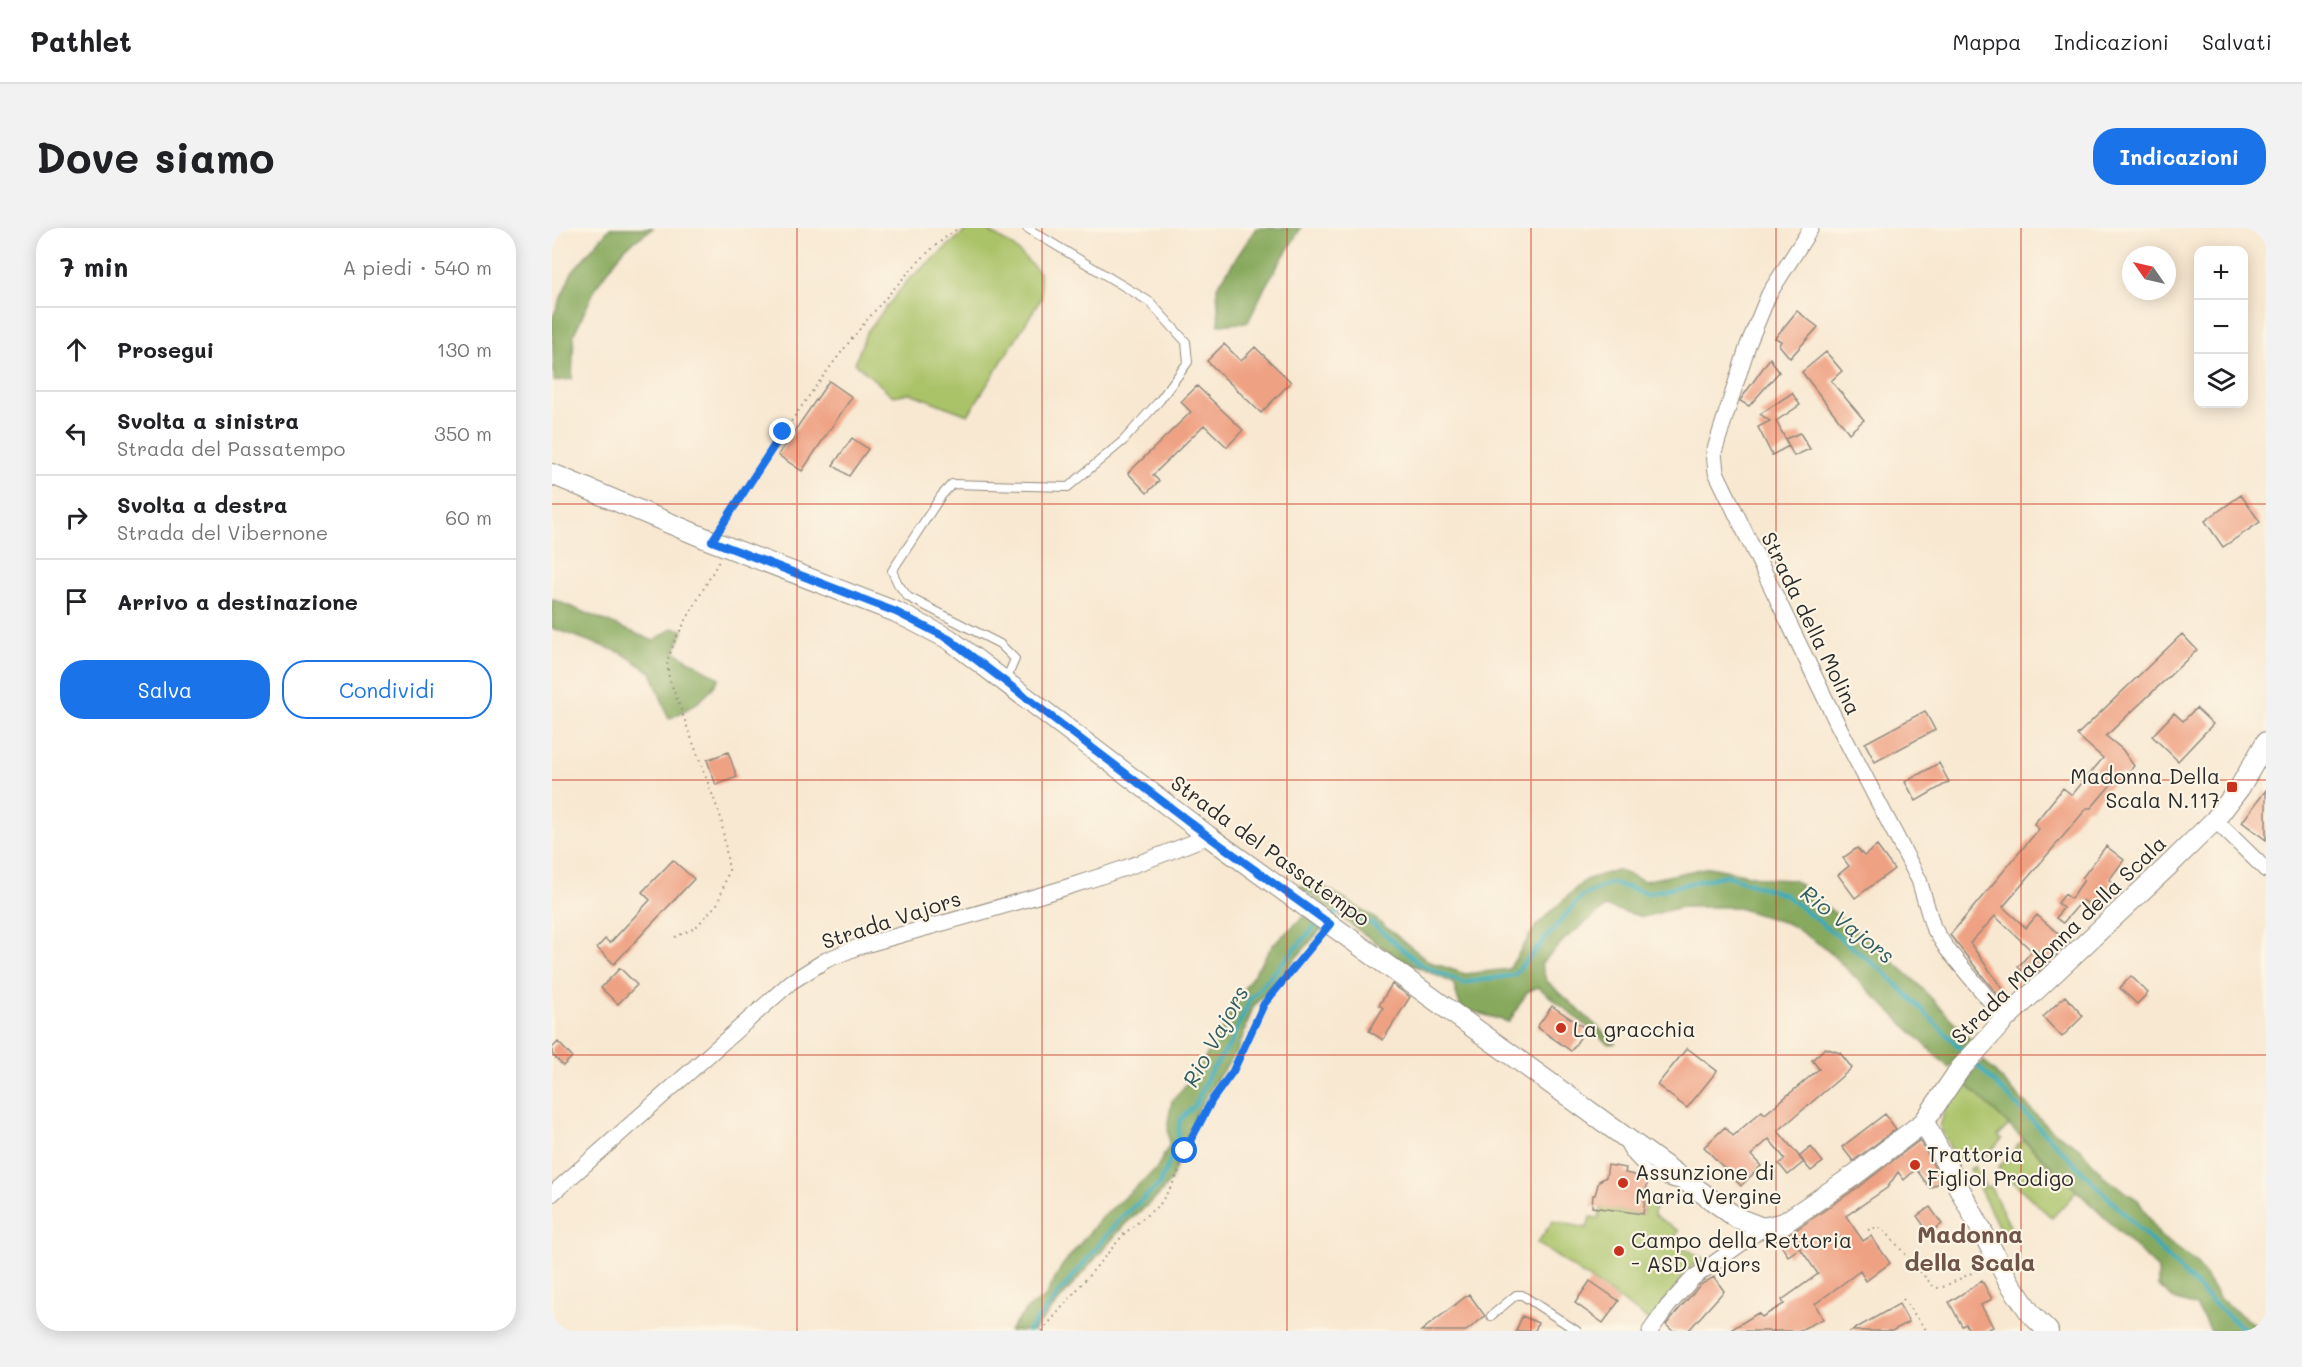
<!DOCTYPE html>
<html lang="it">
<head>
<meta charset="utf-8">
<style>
	:root { --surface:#fff; --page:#f2f2f2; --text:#202124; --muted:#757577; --line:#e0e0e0; --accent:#1a73e8 }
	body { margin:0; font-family:Mali,sans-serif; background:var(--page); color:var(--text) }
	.controls { position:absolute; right:18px; top:18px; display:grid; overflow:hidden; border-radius:12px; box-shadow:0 3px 15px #0003 }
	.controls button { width:54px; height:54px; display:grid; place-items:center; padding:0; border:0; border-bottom:2px solid var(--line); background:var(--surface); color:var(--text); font:30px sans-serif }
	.compass { position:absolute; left:1570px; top:18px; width:54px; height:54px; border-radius:50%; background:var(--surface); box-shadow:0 3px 15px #0003; rotate:304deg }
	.stop { position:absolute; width:18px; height:18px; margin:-14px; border:4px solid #1a73e8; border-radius:50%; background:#fff }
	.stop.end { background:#1a73e8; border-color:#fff; box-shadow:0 2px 6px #0008 }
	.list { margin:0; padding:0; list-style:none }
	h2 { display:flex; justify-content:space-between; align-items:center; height:78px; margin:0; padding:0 24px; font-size:26px }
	h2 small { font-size:20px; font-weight:400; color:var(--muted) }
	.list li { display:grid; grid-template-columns:39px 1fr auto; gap:18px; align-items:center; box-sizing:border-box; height:84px; padding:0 24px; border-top:2px solid var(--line) }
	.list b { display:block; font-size:22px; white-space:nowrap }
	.list p { margin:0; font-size:20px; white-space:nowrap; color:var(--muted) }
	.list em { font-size:20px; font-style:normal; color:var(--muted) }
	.actions { display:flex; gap:12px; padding:18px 24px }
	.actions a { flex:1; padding:14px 0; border:2px solid var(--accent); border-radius:24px; text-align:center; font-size:21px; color:var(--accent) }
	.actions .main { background:var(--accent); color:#fff }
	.icon { flex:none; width:33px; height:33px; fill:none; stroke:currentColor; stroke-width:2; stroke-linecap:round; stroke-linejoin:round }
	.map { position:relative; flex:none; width:1714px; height:1103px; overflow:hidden; border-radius:24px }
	header { display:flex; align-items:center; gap:36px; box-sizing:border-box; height:84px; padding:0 30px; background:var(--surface); border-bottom:2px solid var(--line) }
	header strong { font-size:28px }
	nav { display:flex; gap:33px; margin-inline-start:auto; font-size:21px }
	.intro { display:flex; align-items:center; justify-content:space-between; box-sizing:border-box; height:144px; padding:0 36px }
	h1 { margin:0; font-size:42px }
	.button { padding:15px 27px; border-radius:24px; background:var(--accent); color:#fff; font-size:21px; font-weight:700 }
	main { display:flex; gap:36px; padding:0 36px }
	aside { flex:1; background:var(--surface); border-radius:24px; box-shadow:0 3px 15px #0003 }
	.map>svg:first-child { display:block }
</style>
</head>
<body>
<header>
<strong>Pathlet</strong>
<nav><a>Mappa</a><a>Indicazioni</a><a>Salvati</a></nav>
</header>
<div class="intro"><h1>Dove siamo</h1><a class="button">Indicazioni</a></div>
<main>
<aside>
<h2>7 min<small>A piedi · 540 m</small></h2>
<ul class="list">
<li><svg class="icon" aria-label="ahead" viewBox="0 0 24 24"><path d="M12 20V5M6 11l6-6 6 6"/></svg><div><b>Prosegui</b></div><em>130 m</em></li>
<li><svg class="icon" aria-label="left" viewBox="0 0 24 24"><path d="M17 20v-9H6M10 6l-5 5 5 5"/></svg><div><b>Svolta a sinistra</b><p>Strada del Passatempo</p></div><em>350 m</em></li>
<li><svg class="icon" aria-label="right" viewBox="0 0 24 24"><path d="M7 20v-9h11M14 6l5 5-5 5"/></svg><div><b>Svolta a destra</b><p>Strada del Vibernone</p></div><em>60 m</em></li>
<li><svg class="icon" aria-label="arrive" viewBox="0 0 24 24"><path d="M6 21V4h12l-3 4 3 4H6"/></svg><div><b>Arrivo a destinazione</b></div></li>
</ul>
<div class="actions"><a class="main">Salva</a><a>Condividi</a></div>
</aside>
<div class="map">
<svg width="1714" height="1103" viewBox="0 0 1714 1103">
	<rect width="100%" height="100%" fill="#fcf5e5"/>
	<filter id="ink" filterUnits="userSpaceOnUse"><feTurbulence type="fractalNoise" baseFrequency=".0167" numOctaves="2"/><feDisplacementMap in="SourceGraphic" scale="12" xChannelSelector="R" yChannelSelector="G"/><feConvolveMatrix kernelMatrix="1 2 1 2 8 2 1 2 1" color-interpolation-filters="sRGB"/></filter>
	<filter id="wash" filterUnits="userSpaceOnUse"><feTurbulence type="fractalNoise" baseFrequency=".008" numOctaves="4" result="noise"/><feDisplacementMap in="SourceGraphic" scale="24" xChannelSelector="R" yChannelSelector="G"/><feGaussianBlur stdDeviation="1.35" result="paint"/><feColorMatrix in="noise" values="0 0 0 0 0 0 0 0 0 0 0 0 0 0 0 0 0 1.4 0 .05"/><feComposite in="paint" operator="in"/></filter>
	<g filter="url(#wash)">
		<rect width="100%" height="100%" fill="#f8e8d1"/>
		<path fill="#aac369" stroke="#6a774a" stroke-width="1.5" d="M 417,0 L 432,0 L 462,19 L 487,44 L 490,69 L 416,187 L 358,165 L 341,168 L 303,135 L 314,105 L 355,53 Z
			M 1411,853 L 1457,897 L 1446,908 L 1450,911 L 1433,929 L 1418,925 L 1404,932 L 1388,899 L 1394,877 Z
			M 1471,912 L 1525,963 L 1500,990 L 1446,940 Z
			M 1423,938 L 1434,960 L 1438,958 L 1462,1006 L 1452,1010 L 1418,941 Z
			M 1094,968 L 1104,969 L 1102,987 L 1127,1003 L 1121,1013 L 1151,1031 L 1140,1038 L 1097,1092 L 985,1015 L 1001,993 L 1035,1000 L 1038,989 L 1047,990 L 1049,980 L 1091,986 Z"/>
		<path fill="#87a95d" stroke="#596a44" stroke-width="1.5" d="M 58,0 L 101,0 L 73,20 L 45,57 L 22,106 L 20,151 L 2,153 L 0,91 L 20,44 Z
			M 704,0 L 749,0 L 715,55 L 696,94 L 667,97 L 665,59 Z
			M 0,371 L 102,413 L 120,400 L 131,402 L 123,424 L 167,450 C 156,471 138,480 117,491 L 99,444 L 70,425 L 0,400 Z
			M 1158,639 L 1217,651 L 1242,652 L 1317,713 L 1362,752 L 1420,813 L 1397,840 L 1273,720 L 1237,696 L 1183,679 L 1129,679 L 1091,689 L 1054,679 L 1014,710 L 989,736 L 994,752 L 1063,815 L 1057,816 L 986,759 L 975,764 L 957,794 L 909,780 L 901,755 L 844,729 L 746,658 L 776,661 L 821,689 L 878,734 L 913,746 L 957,741 L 984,698 L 1033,652 L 1065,642 L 1092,653 Z
			M 753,687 L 770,700 L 701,779 L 686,822 L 664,852 L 644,885 L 619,952 L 606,968 L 573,996 L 481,1103 L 457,1103 L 475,1081 L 493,1069 L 510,1038 L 549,990 L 604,941 L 617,918 L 616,894 L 620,873 L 643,846 L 665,810 L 682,776 L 721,717 Z
			M 1432,833 L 1498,901 L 1529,921 L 1554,951 L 1586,972 L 1608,1008 L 1644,1034 L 1668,1071 L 1697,1093 L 1714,1100 L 1714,1103 L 1659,1103 L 1644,1078 L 1622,1071 L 1606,1058 L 1606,1041 L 1411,853 Z"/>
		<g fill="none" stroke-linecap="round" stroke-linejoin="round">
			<path stroke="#3aaab8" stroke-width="4.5" d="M 777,689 L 789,684 L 821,696 L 868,736 L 911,755 L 962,747 L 1030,668 L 1059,655 L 1096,665 L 1174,647 L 1233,667 L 1332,744 L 1414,826
				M 1422,834 L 1658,1072 L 1689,1099 L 1700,1103
				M 476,1103 L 569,990 L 607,957 L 625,917 L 628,892 L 644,876 L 657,846 L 679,815 L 698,771 L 767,694"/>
		</g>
		<g id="blocks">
			<path fill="#efa183" d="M 1245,83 L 1266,99 L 1238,130 L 1227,117 L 1229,113 L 1223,110 Z
				M 672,116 L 689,133 L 703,119 L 739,154 L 709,185 L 655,133 Z
				M 1274,124 L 1290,143 L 1279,153 L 1312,192 L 1297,205 L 1250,144 Z
				M 1218,130 L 1227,144 L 1197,178 L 1188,173 L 1189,171 Z
				M 277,153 L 300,169 L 250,243 L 226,227 Z
				M 645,158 L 691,202 L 675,219 L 652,197 L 601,247 L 607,253 L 595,265 L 576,245 L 639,184 L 629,174 Z
				M 1240,165 L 1248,177 L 1224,193 L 1237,218 L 1220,227 L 1206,199 L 1218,193 L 1208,186 Z
				M 1248,205 L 1258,221 L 1242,228 L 1233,211 Z
				M 300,210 L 316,221 L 297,248 L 281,237 Z
				M 1689,267 L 1708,294 L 1671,319 L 1653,293 Z
				M 1630,406 L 1645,422 L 1554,508 L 1570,521 L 1582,538 L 1573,548 L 1569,545 L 1539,580 L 1535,580 L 1451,679 L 1474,700 L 1485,687 L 1517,715 L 1479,750 L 1466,739 L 1480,723 L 1443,688 L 1418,715 L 1457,770 L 1452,775 L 1398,707 L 1487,601 L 1482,596 L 1511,560 L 1520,567 L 1551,530 L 1525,507 Z
				M 1644,480 L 1661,496 L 1626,533 L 1600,508 L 1622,485 L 1631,493 Z
				M 1373,483 L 1383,502 L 1323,534 L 1313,515 Z
				M 176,524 L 185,549 L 164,557 L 155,532 Z
				M 1387,535 L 1397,554 L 1364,573 L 1353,554 Z
				M 1714,562 L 1714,612 L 1690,594 Z
				M 1325,618 L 1342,641 L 1303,670 L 1286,647 L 1297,638 L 1291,630 L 1305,620 L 1312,628 Z
				M 1554,618 L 1572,632 L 1557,652 L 1569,661 L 1560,673 L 1556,670 L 1546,683 L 1531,672 L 1511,695 L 1504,690 L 1511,680 L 1506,675 L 1513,666 L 1519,671 L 1532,652 L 1530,650 Z
				M 121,632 L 142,651 L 62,736 L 45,720 L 53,711 L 58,715 L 98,672 L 90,664 Z
				M 68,740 L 85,757 L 66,776 L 49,760 Z
				M 1579,748 L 1596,765 L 1585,776 L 1568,760 Z
				M 840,756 L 858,769 L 831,812 L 817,803 L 831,780 L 827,777 Z
				M 1513,768 L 1531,788 L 1510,809 L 1491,789 Z
				M 1000,778 L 1034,801 L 1019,823 L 985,799 Z
				M 6,814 L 20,829 L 11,838 L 0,826 L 0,820 Z
				M 1135,820 L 1165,843 L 1135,880 L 1105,857 Z
				M 1273,820 L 1288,825 L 1300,840 L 1226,903 L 1252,934 L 1236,947 L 1227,936 L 1233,931 L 1217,911 L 1199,927 L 1209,938 L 1189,958 L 1152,919 L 1173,899 L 1181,908 L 1210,883 L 1213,886 L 1267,841 L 1260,832 Z
				M 1333,886 L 1344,901 L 1301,933 L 1290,919 Z
				M 1368,912 L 1389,952 L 1387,955 L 1378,960 L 1364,941 L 1352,952 L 1346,944 L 1335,960 L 1294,988 L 1311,1013 L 1319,1008 L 1338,1035 L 1314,1053 L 1308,1043 L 1263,1076 L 1271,1091 L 1246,1103 L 1177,1103 L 1206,1085 L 1210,1089 L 1232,1076 L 1230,1072 L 1266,1046 L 1248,1020 L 1236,1028 L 1224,1010 L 1239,1005 L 1308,958 Z
				M 1259,919 L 1271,934 L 1259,943 L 1247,929 Z
				M 1056,937 L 1074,940 L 1073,945 L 1096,950 L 1091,986 L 1040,979 L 1041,967 L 1043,967 L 1047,953 L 1054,949 Z
				M 1378,979 L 1390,996 L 1377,1005 L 1365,988 Z
				M 1162,1049 L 1172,1063 L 1136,1103 L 1121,1103 L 1114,1097 L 1117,1093 L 1148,1057 Z
				M 1038,1053 L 1067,1073 L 1051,1095 L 1023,1075 Z
				M 1430,1053 L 1440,1071 L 1429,1077 L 1441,1099 L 1433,1103 L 1417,1103 L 1414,1096 L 1410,1098 L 1397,1074 Z
				M 917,1066 L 933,1088 L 914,1103 L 869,1103 Z
				M 1347,1076 L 1357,1094 L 1340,1103 L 1299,1103 Z
				M 970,1088 L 986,1095 L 983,1103 L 964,1103 Z"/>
		</g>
	</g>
	<g filter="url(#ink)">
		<use href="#blocks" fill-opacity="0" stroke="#928a7e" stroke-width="1.5"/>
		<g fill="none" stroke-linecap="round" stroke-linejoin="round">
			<defs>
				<path id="service" d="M 454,452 L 463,431 L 448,416 L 356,369 L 346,356 L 340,343 L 389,268 L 400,256 L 516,259 L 571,213 L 608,172 L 636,134 L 634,114 L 598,74 L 475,0
					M 1071,914 C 1082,937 1105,953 1130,957
					M 939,1088 L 964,1067 L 970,1067 L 1025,1103"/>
				<path id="minor" d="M 1259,0 L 1217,66 L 1196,117 L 1162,224 L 1164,244 L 1285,495 L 1367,652 L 1381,699 L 1395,721 L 1453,791
					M 1663,592 L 1714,642
					M 0,966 L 239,754 L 274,732 L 306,719 C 424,685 544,656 656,608
					M 1098,1103 L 1116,1078 L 1141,1050 L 1211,1000"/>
				<path id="tertiary" d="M 0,246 L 160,313 L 344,384 L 397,411 L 656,608 L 1185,990 L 1211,1000 L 1232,995 L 1301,948 L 1372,894 L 1408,841 L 1453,791 L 1615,639 L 1663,592 L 1688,559 L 1714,514
					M 1372,894 L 1457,1054 L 1479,1086 L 1496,1103"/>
			</defs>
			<use href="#service" stroke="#928a7e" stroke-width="10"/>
			<use href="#minor" stroke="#928a7e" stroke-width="17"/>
			<use href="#tertiary" stroke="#928a7e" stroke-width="22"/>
			<path stroke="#928a7e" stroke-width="2" stroke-dasharray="1.5 4.5" stroke-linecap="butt" d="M 169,298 C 220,221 271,142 332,72 C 355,46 377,19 407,0
				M 123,709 L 143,700 L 166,675 L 177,642 L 169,590 L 117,450 L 115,434 L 123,412 L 167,333
				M 1316,1002 L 1326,999 L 1333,1003 L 1380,1057 L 1385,1060 L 1391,1059 L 1430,1040
				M 1351,1071 L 1375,1103
				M 490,1103 L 572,1006 L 608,976 L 623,952 L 645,898 L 660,872 L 681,843 L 712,776 L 766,709"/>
			<use href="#service" stroke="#fff" stroke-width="8"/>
			<use href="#minor" stroke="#fff" stroke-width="15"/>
			<use href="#tertiary" stroke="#fff" stroke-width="20"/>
		</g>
	</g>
	<g fill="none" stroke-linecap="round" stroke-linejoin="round" filter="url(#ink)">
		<path stroke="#1a73e8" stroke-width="8" d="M 231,204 L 160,313 L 344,384 L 397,411 L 656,608 L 778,696 L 712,776 L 681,843 L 660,872 L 633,923"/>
	</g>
	<path fill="none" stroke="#c8321e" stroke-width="1.5" stroke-opacity="0.55" d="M 245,0 L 245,1103M 490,0 L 490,1103M 735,0 L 735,1103M 979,0 L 979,1103M 1224,0 L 1224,1103M 1469,0 L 1469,1103M 0,276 L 1714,276M 0,552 L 1714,552M 0,827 L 1714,827"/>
	<g fill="#c8321e" stroke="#fcf5e5" stroke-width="2">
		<rect x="1674" y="553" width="12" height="12" rx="3"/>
		<circle cx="1009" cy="800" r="6"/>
		<circle cx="1363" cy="937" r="6"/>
		<circle cx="1071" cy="955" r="6"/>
		<circle cx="1067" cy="1023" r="6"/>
	</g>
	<g text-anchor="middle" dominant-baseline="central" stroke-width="4.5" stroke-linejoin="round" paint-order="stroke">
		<g font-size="21" fill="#2b2b2b" stroke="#fcf5e5">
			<text transform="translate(1260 395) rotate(64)">Strada della Molina</text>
			<text transform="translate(719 622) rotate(36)">Strada del Passatempo</text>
			<text transform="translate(339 691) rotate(-18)">Strada Vajors</text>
			<text transform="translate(1506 711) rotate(-44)">Strada Madonna della Scala</text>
		</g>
		<g font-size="21" fill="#2b2b2b" stroke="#fcf5e5" text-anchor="start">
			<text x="1668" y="547" text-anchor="end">Madonna Della<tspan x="1668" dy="24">Scala N.117</tspan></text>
			<text x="1021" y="800">La gracchia</text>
			<text x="1375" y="925">Trattoria<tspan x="1375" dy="24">Figliol Prodigo</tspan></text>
			<text x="1083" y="943">Assunzione di<tspan x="1083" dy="24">Maria Vergine</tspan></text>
			<text x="1079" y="1011">Campo della Rettoria<tspan x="1079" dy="24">- ASD Vajors</tspan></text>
		</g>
		<g font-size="22" font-style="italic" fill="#315e63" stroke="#fcf5e5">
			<text transform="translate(1296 696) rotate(38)">Rio Vajors</text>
			<text transform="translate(663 808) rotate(-61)">Rio Vajors</text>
		</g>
		<g font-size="24" font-weight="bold" fill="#70544a" stroke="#fcf5e5">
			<text x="1418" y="1005">Madonna<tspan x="1418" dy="28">della Scala</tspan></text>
		</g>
	</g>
</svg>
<div class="controls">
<button>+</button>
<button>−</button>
<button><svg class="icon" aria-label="layers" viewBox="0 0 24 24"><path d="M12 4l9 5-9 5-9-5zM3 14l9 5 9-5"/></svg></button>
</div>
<svg class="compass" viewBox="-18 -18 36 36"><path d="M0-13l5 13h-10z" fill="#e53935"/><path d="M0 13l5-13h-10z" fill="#757577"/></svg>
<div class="stop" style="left:633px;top:923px"></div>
<div class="stop end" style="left:231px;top:204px"></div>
</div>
</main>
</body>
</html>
